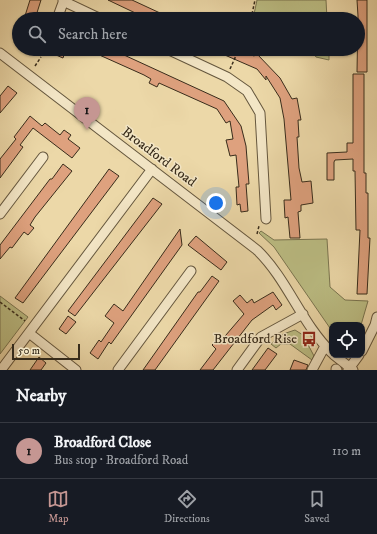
<!DOCTYPE html>
<html lang="en">
<head>
<meta charset="utf-8">
<style>
	:root { --surface:#171b24; --page:#20242c; --text:#f1f3f6; --muted:#9ea1a6; --line:#363941; --accent:#c59692 }
	body { margin:0; font-family:"IM FELL DW Pica",serif; background:var(--page); color:var(--text) }
	.controls { position:absolute; right:12px; bottom:12px; display:grid; overflow:hidden; border-radius:8px; box-shadow:0 1px 3px #0004 }
	.controls button { width:36px; height:36px; display:grid; place-items:center; padding:0; border:0; border-bottom:1px solid var(--line); background:var(--surface); color:var(--text); font:20px sans-serif }
	.scale { position:absolute; left:12px; bottom:10px; width:68px; box-sizing:border-box; padding-left:4px; border:2px solid #382c1b; border-top:0; font-size:11px; line-height:14px; white-space:nowrap; color:#382c1b; -webkit-text-stroke:3px #f3e6c6; paint-order:stroke }
	.you { position:absolute; left:216px; top:203px; width:14px; height:14px; margin:-10px; border:3px solid #fff; border-radius:50%; background:#1a73e8; box-shadow:0 0 0 6px #1a73e833 }
	.badge { display:grid; place-items:center; width:26px; height:26px; border-radius:50%; background:var(--accent); color:#111; font-size:13px; font-weight:700 }
	.pin { position:absolute; translate:-50% -33px; filter:drop-shadow(0 1px 2px #0008) }
	.pin::after { content:''; position:absolute; top:21px; width:14px; height:12px; background:inherit; clip-path:polygon(0 0,100% 0,50% 100%) }
	.list { margin:0; padding:0; list-style:none }
	h2 { display:flex; justify-content:space-between; align-items:center; height:52px; margin:0; padding:0 16px; font-size:17px }
	h2 small { font-size:13px; font-weight:400; color:var(--muted) }
	.list li { display:grid; grid-template-columns:26px 1fr auto; gap:12px; align-items:center; box-sizing:border-box; height:56px; padding:0 16px; border-top:1px solid var(--line) }
	.list b { display:block; font-size:15px; white-space:nowrap }
	.list p { margin:0; font-size:13px; white-space:nowrap; color:var(--muted) }
	.list em { font-size:13px; font-style:normal; color:var(--muted) }
	.icon { flex:none; width:22px; height:22px; fill:none; stroke:currentColor; stroke-width:2; stroke-linecap:round; stroke-linejoin:round }
	.map { position:relative; flex:none; width:377px; height:370px; overflow:hidden }
	.search { position:absolute; background:var(--surface); box-shadow:0 1px 3px #0004; left:12px; right:12px; top:12px; height:44px; display:flex; align-items:center; gap:10px; box-sizing:border-box; padding:0 14px; border-radius:22px; color:var(--muted); font-size:15px }
	.sheet { height:108px; background:var(--surface) }
	nav { display:flex; justify-content:space-around; align-items:center; box-sizing:border-box; height:56px; border-top:1px solid var(--line); background:var(--surface); font-size:11px; color:var(--muted) }
	nav a { display:grid; justify-items:center; gap:2px }
	nav .on { color:var(--accent) }
	.map>svg:first-child { display:block }
</style>
</head>
<body>
<div class="map">
<svg width="377" height="370" viewBox="0 0 377 370">
	<rect width="100%" height="100%" fill="#ecd8a8"/>
	<filter id="stains"><feTurbulence type="fractalNoise" baseFrequency=".005" numOctaves="4"/><feColorMatrix values="0 0 0 0 .2 0 0 0 0 .09 0 0 0 0 .02 0 0 0 .5 -.17"/></filter>
	<radialGradient id="worn" r=".72"><stop offset=".6" stop-color="#630" stop-opacity="0"/><stop offset="1" stop-color="#630" stop-opacity=".3"/></radialGradient>
	<path fill="#bcbe84" stroke="#7a7550" d="M 257,0 L 326,0 L 327,19 L 253,19 Z
		M 310,49 L 329,49 L 329,60 L 316,57 Z
		M 261,231 L 274,240 L 327,239 L 330,287 L 345,300 L 368,301 L 361,325 L 332,325 L 332,331 L 274,247 L 259,233 Z
		M 0,296 L 28,317 L 0,354 Z
		M 295,330 L 303,335 L 314,356 L 312,360 L 290,344 L 281,344 L 276,348 L 271,344 L 283,334 Z"/>
	<path fill="#dea17e" stroke="#382c1b" d="M 30,0 L 41,0 L 35,19 L 24,19 Z
		M 108,0 L 132,0 L 173,19 L 148,19 Z
		M 357,0 L 367,0 L 367,72 L 357,72 L 358,16 Z
		M 58,49 L 66,49 L 63,58 L 56,55 Z
		M 86,49 L 111,49 L 224,101 L 241,126 L 246,146 L 249,184 L 246,184 L 248,211 L 241,212 L 240,204 L 237,205 L 236,187 L 239,187 L 236,155 L 230,156 L 226,140 L 233,139 L 230,121 L 226,123 L 217,109 L 159,83 L 157,87 L 149,83 L 151,79 L 144,75 Z
		M 211,49 L 239,49 L 254,56 L 257,54 L 280,78 L 292,99 L 297,98 L 301,120 L 298,120 L 299,137 L 297,137 L 299,168 L 302,182 L 311,181 L 313,203 L 301,205 L 301,211 L 298,212 L 300,238 L 290,238 L 288,217 L 285,218 L 284,200 L 291,200 L 284,119 L 280,98 L 266,76 L 266,80 L 257,69 Z
		M 353,74 L 364,74 L 364,173 L 366,173 L 366,193 L 368,193 L 368,238 L 370,238 L 367,294 L 357,294 L 360,230 L 356,230 L 355,171 L 353,171 L 353,159 L 335,160 L 334,162 L 334,180 L 327,180 L 327,153 L 347,152 L 347,143 L 353,143 Z
		M 8,86 L 17,93 L 0,113 L 0,96 Z
		M 30,116 L 42,126 L 45,123 L 60,135 L 64,130 L 71,135 L 68,139 L 80,148 L 72,158 L 33,128 L 20,145 L 23,147 L 0,178 L 0,159 L 16,139 L 14,137 Z
		M 63,164 L 72,171 L 35,217 L 30,225 L 34,228 L 28,235 L 24,232 L 12,248 L 10,247 L 0,259 L 0,245 L 50,179 L 52,179 Z
		M 109,169 L 119,176 L 23,303 L 15,298 Z
		M 153,198 L 162,204 L 75,316 L 68,311 Z
		M 180,229 L 182,245 L 111,344 L 109,342 L 98,359 L 90,353 L 99,340 L 101,342 L 114,323 L 105,316 L 114,304 L 123,311 Z
		M 196,236 L 227,262 L 221,270 L 188,245 Z
		M 212,276 L 219,281 L 155,370 L 143,370 L 198,292 L 200,292 Z
		M 273,292 L 282,305 L 276,310 L 273,305 L 252,320 L 213,370 L 200,370 L 216,349 L 212,345 L 217,340 L 220,342 L 244,314 L 233,301 L 240,295 L 247,303 L 252,299 L 254,303 Z
		M 68,316 L 76,322 L 66,334 L 59,329 Z
		M 268,348 L 277,354 L 265,370 L 252,370 Z
		M 39,357 L 46,363 L 41,370 L 30,370 Z
		M 294,360 L 308,365 L 306,370 L 290,370 Z"/>
	<g fill="none" stroke-linecap="round" stroke-linejoin="round">
		<defs>
			<path id="minor" d="M 63,1 L 101,19
				M 57,19 L 64,0
				M 167,49 L 227,77 L 247,91 L 260,113 L 266,219
				M 0,53 L 257,250 C 288,280 301,323 332,353
				M 0,214 L 43,157
				M 29,333 L 76,370
				M 362,351 L 375,325 L 377,317
				M 334,355 L 353,370
				M 336,369 L 337,370
				M 1,370 L 152,169
				M 118,370 L 191,271
				M 237,370 L 261,337 L 303,314
				M 312,370 L 325,346
				M 348,370 L 359,355"/>
		</defs>
		<use href="#minor" stroke="#65573e" stroke-width="11"/>
		<path stroke="#382c1b" stroke-width="1.5" stroke-dasharray="3 2" stroke-linecap="butt" d="M 251,19 L 255,0
			M 35,66 L 41,57
			M 230,69 L 239,49
			M 257,234 L 259,226
			M 0,302 L 25,321"/>
		<use href="#minor" stroke="#f3e6c6" stroke-width="9"/>
	</g>
	<defs>
		<symbol id="bus-bare" viewBox="-9 -9 18 18"><path d="M-5-6H5V4H4V6H2V4H-2V6H-4V4H-5ZM-3.5-4V0h7V-4ZM-3.5 1.2v1.5H-2V1.2ZM2 1.2v1.5H3.5V1.2Z" fill="#8f2418" stroke="#f3e6c6" stroke-width="2.5" paint-order="stroke"/></symbol>
	</defs>
	<g fill-rule="evenodd">
		<use href="#bus-bare" x="298" y="328" width="22" height="22"/>
	</g>
	<g text-anchor="middle" dominant-baseline="central" stroke-width="3" stroke-linejoin="round" paint-order="stroke">
		<g font-size="14" fill="#382c1b" stroke="#f3e6c6">
			<text transform="translate(159 157) rotate(37)">Broadford Road</text>
		</g>
		<g font-size="14" fill="#382c1b" stroke="#f3e6c6" text-anchor="end">
			<text x="297" y="339">Broadford Rise</text>
		</g>
	</g>
	<rect width="100%" height="100%" filter="url(#stains)"/>
	<rect width="100%" height="100%" fill="url(#worn)"/>
</svg>
<div class="controls">
<button><svg class="icon" aria-label="locate" viewBox="0 0 24 24"><circle cx="12" cy="12" r="6"/><path d="M12 2v4M12 18v4M2 12h4M18 12h4"/></svg></button>
</div>
<div class="scale">50 m</div>
<div class="you"></div>
<div class="pin badge" style="left:87px;top:130px">1</div>
<div class="search"><svg class="icon" aria-label="search" viewBox="0 0 24 24"><circle cx="10" cy="10" r="6"/><path d="M15 15l6 6"/></svg>Search here</div>
</div>
<section class="sheet">
<h2>Nearby<small></small></h2>
<ul class="list">
<li><span class="badge">1</span><div><b>Broadford Close</b><p>Bus stop · Broadford Road</p></div><em>110 m</em></li>
</ul>
</section>
<nav>
<a class="on"><svg class="icon" aria-label="map" viewBox="0 0 24 24"><path d="M3 6l6-2 6 2 6-2v14l-6 2-6-2-6 2zM9 4v14M15 6v14"/></svg>Map</a>
<a><svg class="icon" aria-label="directions" viewBox="0 0 24 24"><path d="M12 3l9 9-9 9-9-9zM9 14v-3h6M13 9l2 2-2 2"/></svg>Directions</a>
<a><svg class="icon" aria-label="saved" viewBox="0 0 24 24"><path d="M7 4h10v16l-5-4-5 4z"/></svg>Saved</a>
</nav>
</body>
</html>
